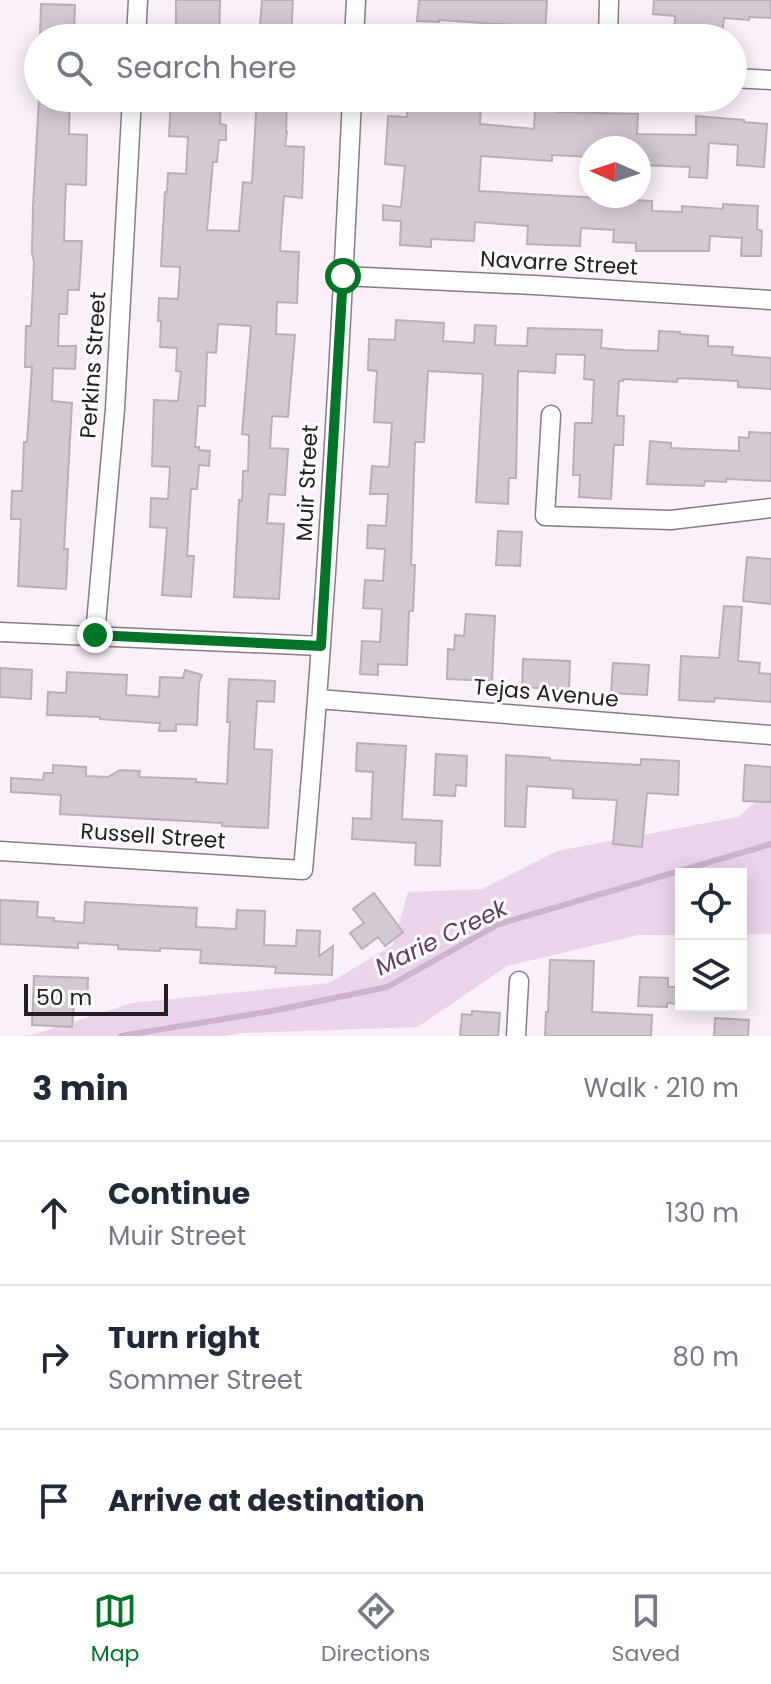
<!DOCTYPE html>
<html lang="en">
<head>
<meta charset="utf-8">
<style>
	:root { --surface:#fff; --page:#f2f2f3; --text:#1f2937; --muted:#747a83; --line:#e0e1e3; --accent:#047428 }
	body { margin:0; font-family:Poppins,sans-serif; background:var(--page); color:var(--text) }
	.controls { position:absolute; right:24px; bottom:24px; display:grid; overflow:hidden; border-radius:0px; box-shadow:0 4px 20px #0003 }
	.controls button { width:72px; height:72px; display:grid; place-items:center; padding:0; border:0; border-bottom:2px solid var(--line); background:var(--surface); color:var(--text); font:40px sans-serif }
	.compass { position:absolute; left:579px; top:136px; width:72px; height:72px; border-radius:50%; background:var(--surface); box-shadow:0 4px 20px #0003; rotate:273deg }
	.scale { position:absolute; left:24px; bottom:20px; width:144px; box-sizing:border-box; padding-left:8px; border:4px solid #232023; border-top:0; font-size:22px; line-height:28px; white-space:nowrap; color:#232023; -webkit-text-stroke:6px #fff; paint-order:stroke }
	.stop { position:absolute; width:24px; height:24px; margin:-18px; border:6px solid #047428; border-radius:50%; background:#fff }
	.stop.end { background:#047428; border-color:#fff; box-shadow:0 2px 8px #0008 }
	.list { margin:0; padding:0; list-style:none }
	h2 { display:flex; justify-content:space-between; align-items:center; height:104px; margin:0; padding:0 32px; font-size:34px }
	h2 small { font-size:26px; font-weight:400; color:var(--muted) }
	.list li { display:grid; grid-template-columns:52px 1fr auto; gap:24px; align-items:center; box-sizing:border-box; height:144px; padding:0 32px; border-top:2px solid var(--line) }
	.list b { display:block; font-size:30px; white-space:nowrap }
	.list p { margin:0; font-size:26px; white-space:nowrap; color:var(--muted) }
	.list em { font-size:26px; font-style:normal; color:var(--muted) }
	.icon { flex:none; width:44px; height:44px; fill:none; stroke:currentColor; stroke-width:2; stroke-linecap:round; stroke-linejoin:round }
	.map { position:relative; flex:none; width:771px; height:1036px; overflow:hidden }
	.search { position:absolute; background:var(--surface); box-shadow:0 4px 20px #0003; left:24px; right:24px; top:24px; height:88px; display:flex; align-items:center; gap:20px; box-sizing:border-box; padding:0 28px; border-radius:44px; color:var(--muted); font-size:30px }
	.sheet { height:536px; background:var(--surface) }
	nav { display:flex; justify-content:space-around; align-items:center; box-sizing:border-box; height:112px; border-top:2px solid var(--line); background:var(--surface); font-size:22px; color:var(--muted) }
	nav a { display:grid; justify-items:center; gap:4px }
	nav .on { color:var(--accent) }
	.map>svg:first-child { display:block }
</style>
</head>
<body>
<div class="map">
<svg width="771" height="1036" viewBox="0 0 771 1036">
	<rect width="100%" height="100%" fill="#f9f0f9"/>
	<path fill="#ebd4ea" d="M 771,788 L 771,934 L 741,934 L 741,874 L 681,874 L 681,935 L 638,935 L 507,966 L 418,1027 L 244,1033 L 224,1036 L 18,1036 L 32,1035 L 132,1003 L 329,983 L 393,945 L 408,892 L 482,889 L 557,851 L 738,817 Z"/>
	<g fill="none" stroke-linecap="round" stroke-linejoin="round">
		<path stroke="#cfb2ce" stroke-width="6" d="M 121,1036 L 272,1011 L 387,987 L 499,924 L 771,844"/>
	</g>
	<path fill="#d2c9d2" stroke="#b8afb7" stroke-width="2" d="M 176,0 L 220,0 L 219,38 L 176,38 Z
		M 262,0 L 293,0 L 291,38 L 259,38 Z
		M 419,0 L 547,0 L 545,35 L 513,33 L 513,25 L 439,20 L 439,22 L 417,21 Z
		M 654,0 L 771,0 L 771,18 L 749,17 L 749,20 L 724,18 L 722,36 L 674,34 L 675,16 L 653,14 Z
		M 41,4 L 75,5 L 74,38 L 40,38 Z
		M 39,98 L 70,98 L 69,134 L 87,135 L 86,185 L 66,184 L 65,206 L 64,241 L 82,241 L 79,290 L 68,290 L 67,314 L 59,314 L 58,346 L 76,346 L 75,369 L 53,368 L 52,401 L 72,403 L 64,549 L 68,549 L 66,589 L 18,586 L 21,519 L 11,519 L 12,491 L 22,491 L 24,442 L 27,442 L 32,367 L 25,367 L 26,326 L 31,326 L 34,262 L 32,253 L 33,207 Z
		M 171,98 L 221,98 L 220,124 L 226,125 L 226,140 L 219,140 L 217,162 L 213,162 L 207,230 L 239,231 L 243,182 L 252,183 L 257,98 L 287,98 L 286,132 L 287,132 L 285,146 L 304,147 L 302,198 L 284,196 L 281,234 L 280,251 L 299,252 L 297,303 L 277,302 L 276,334 L 295,335 L 288,417 L 272,416 L 270,448 L 288,449 L 285,495 L 269,494 L 267,523 L 284,524 L 279,599 L 234,597 L 239,500 L 242,501 L 243,471 L 248,471 L 249,435 L 242,434 L 251,326 L 218,324 L 216,353 L 207,352 L 205,406 L 198,406 L 195,447 L 199,447 L 199,450 L 210,451 L 209,466 L 199,465 L 197,489 L 191,489 L 187,556 L 194,556 L 191,597 L 162,595 L 167,528 L 150,527 L 151,498 L 168,499 L 170,467 L 152,466 L 154,400 L 178,401 L 181,372 L 176,371 L 177,348 L 160,347 L 161,321 L 158,321 L 159,298 L 178,299 L 180,267 L 161,266 L 162,246 L 165,192 L 167,192 L 168,173 L 186,174 L 188,137 L 169,136 Z
		M 407,98 L 437,98 L 437,102 L 481,105 L 480,124 L 534,129 L 535,108 L 557,110 L 557,112 L 638,114 L 637,134 L 696,135 L 696,116 L 744,120 L 744,122 L 767,124 L 764,167 L 737,165 L 738,145 L 709,143 L 707,178 L 689,177 L 690,167 L 639,165 L 639,148 L 591,148 L 591,157 L 552,155 L 552,161 L 481,156 L 479,191 L 652,201 L 652,211 L 682,212 L 682,206 L 723,209 L 723,204 L 758,206 L 757,229 L 762,231 L 761,256 L 741,256 L 742,238 L 710,236 L 709,251 L 636,251 L 636,243 L 613,242 L 614,230 L 581,228 L 580,246 L 549,245 L 527,244 L 528,226 L 475,222 L 474,241 L 431,239 L 431,247 L 400,245 L 401,221 L 383,220 L 383,205 L 401,207 L 405,166 L 385,164 L 388,116 L 407,117 Z
		M 396,320 L 444,323 L 443,341 L 474,343 L 475,325 L 496,326 L 495,345 L 527,346 L 528,328 L 602,330 L 601,348 L 625,350 L 658,351 L 659,331 L 680,332 L 680,334 L 708,336 L 708,346 L 733,347 L 732,355 L 771,358 L 771,389 L 738,387 L 738,381 L 678,378 L 677,382 L 623,379 L 623,381 L 619,381 L 617,416 L 624,416 L 623,445 L 614,445 L 611,499 L 579,497 L 580,475 L 573,475 L 575,423 L 592,423 L 594,380 L 584,379 L 585,355 L 556,354 L 555,373 L 518,371 L 516,478 L 509,478 L 508,504 L 476,502 L 483,374 L 428,371 L 424,442 L 415,442 L 411,565 L 415,565 L 413,611 L 409,611 L 407,665 L 378,664 L 378,675 L 360,674 L 362,641 L 380,642 L 382,609 L 363,608 L 365,580 L 383,581 L 385,549 L 367,548 L 368,525 L 386,526 L 388,494 L 370,494 L 372,466 L 389,467 L 392,423 L 374,422 L 377,371 L 368,370 L 369,339 L 395,340 Z
		M 749,432 L 771,433 L 771,481 L 726,479 L 726,482 L 705,481 L 704,486 L 647,484 L 650,441 L 671,443 L 671,448 L 739,451 L 739,437 L 749,438 Z
		M 498,531 L 522,532 L 520,566 L 496,565 Z
		M 747,557 L 771,559 L 771,604 L 743,601 Z
		M 724,606 L 742,607 L 738,661 L 760,663 L 759,673 L 771,674 L 771,702 L 715,698 L 714,702 L 679,700 L 681,656 L 719,658 Z
		M 466,614 L 495,616 L 492,681 L 447,679 L 448,649 L 454,650 L 455,635 L 464,636 Z
		M 523,659 L 570,661 L 569,690 L 522,687 Z
		M 613,663 L 649,665 L 647,695 L 611,693 Z
		M 0,668 L 32,670 L 31,699 L 0,697 Z
		M 185,670 L 202,675 L 199,683 L 197,725 L 176,724 L 176,731 L 159,731 L 160,723 L 157,723 L 100,719 L 100,717 L 47,715 L 48,692 L 66,693 L 67,672 L 127,675 L 126,695 L 159,697 L 160,677 L 183,678 Z
		M 229,679 L 275,681 L 274,702 L 257,701 L 254,749 L 272,750 L 268,828 L 222,826 L 222,823 L 60,814 L 61,795 L 11,792 L 11,778 L 43,780 L 44,773 L 53,773 L 53,765 L 86,767 L 86,776 L 108,777 L 120,770 L 140,771 L 139,777 L 196,779 L 196,782 L 227,784 L 230,722 L 227,722 Z
		M 357,743 L 406,746 L 402,819 L 442,821 L 440,866 L 415,865 L 416,843 L 352,839 L 353,818 L 371,819 L 373,772 L 356,771 Z
		M 436,754 L 467,756 L 466,786 L 456,785 L 455,796 L 434,795 Z
		M 506,755 L 550,758 L 550,760 L 641,765 L 641,759 L 679,761 L 678,795 L 647,793 L 642,847 L 613,844 L 617,800 L 573,798 L 573,789 L 527,786 L 525,827 L 505,826 Z
		M 745,765 L 771,767 L 771,802 L 743,801 Z
		M 374,893 L 403,932 L 385,946 L 378,937 L 362,949 L 350,933 L 364,923 L 353,909 Z
		M 0,900 L 38,902 L 37,917 L 54,918 L 54,921 L 84,923 L 85,902 L 197,908 L 196,927 L 236,929 L 237,910 L 265,911 L 264,945 L 296,946 L 297,930 L 320,931 L 319,956 L 333,946 L 332,975 L 275,973 L 276,967 L 200,963 L 201,950 L 160,948 L 160,951 L 118,949 L 118,945 L 78,943 L 78,948 L 0,944 Z
		M 550,960 L 594,961 L 592,1012 L 652,1015 L 651,1036 L 545,1036 L 546,1012 L 548,1012 Z
		M 34,976 L 88,978 L 87,1005 L 74,1004 L 72,1027 L 32,1025 Z
		M 640,977 L 668,978 L 668,987 L 681,987 L 681,1004 L 667,1003 L 667,1007 L 638,1006 Z
		M 472,1011 L 500,1013 L 498,1036 L 460,1036 L 462,1014 L 472,1015 Z
		M 715,1018 L 749,1020 L 748,1036 L 714,1036 Z"/>
	<g fill="none" stroke-linecap="round" stroke-linejoin="round">
		<defs>
			<path id="street" d="M 136,38 L 138,0
				M 354,38 L 356,0
				M 608,38 L 609,0
				M 733,78 L 771,80
				M 343,276 L 534,285 L 771,300
				M 551,415 L 545,516 L 671,520 L 771,508
				M 0,632 L 321,646
				M 95,635 L 115,409 L 132,98
				M 318,699 L 771,735
				M 0,851 L 303,870 C 326,613 340,355 352,98
				M 516,1036 L 519,981"/>
		</defs>
		<use href="#street" stroke="#867d85" stroke-width="21"/>
		<use href="#street" stroke="#fff" stroke-width="18"/>
	</g>
	<g fill="none" stroke-linecap="round" stroke-linejoin="round">
		<path stroke="#047428" stroke-width="10" d="M 95,635 L 321,646 L 343,276"/>
	</g>
	<g text-anchor="middle" dominant-baseline="central" stroke-width="6" stroke-linejoin="round" paint-order="stroke">
		<g font-size="22" fill="#232023" stroke="#fff">
			<text transform="translate(559 263) rotate(3)">Navarre Street</text>
			<text transform="translate(93 365) rotate(-86)">Perkins Street</text>
			<text transform="translate(307 483) rotate(-87)">Muir Street</text>
			<text transform="translate(546 693) rotate(5)">Tejas Avenue</text>
			<text transform="translate(153 836) rotate(4)">Russell Street</text>
		</g>
		<g font-size="24" font-style="italic" fill="#633b63" stroke="#fff">
			<text transform="translate(441 937) rotate(-26)">Marie Creek</text>
		</g>
	</g>
</svg>
<div class="controls">
<button><svg class="icon" aria-label="locate" viewBox="0 0 24 24"><circle cx="12" cy="12" r="6"/><path d="M12 2v4M12 18v4M2 12h4M18 12h4"/></svg></button>
<button><svg class="icon" aria-label="layers" viewBox="0 0 24 24"><path d="M12 4l9 5-9 5-9-5zM3 14l9 5 9-5"/></svg></button>
</div>
<svg class="compass" viewBox="-18 -18 36 36"><path d="M0-13l5 13h-10z" fill="#e53935"/><path d="M0 13l5-13h-10z" fill="#747a83"/></svg>
<div class="scale">50 m</div>
<div class="stop" style="left:343px;top:276px"></div>
<div class="stop end" style="left:95px;top:635px"></div>
<div class="search"><svg class="icon" aria-label="search" viewBox="0 0 24 24"><circle cx="10" cy="10" r="6"/><path d="M15 15l6 6"/></svg>Search here</div>
</div>
<section class="sheet">
<h2>3 min<small>Walk · 210 m</small></h2>
<ul class="list">
<li><svg class="icon" aria-label="ahead" viewBox="0 0 24 24"><path d="M12 20V5M6 11l6-6 6 6"/></svg><div><b>Continue</b><p>Muir Street</p></div><em>130 m</em></li>
<li><svg class="icon" aria-label="right" viewBox="0 0 24 24"><path d="M7 20v-9h11M14 6l5 5-5 5"/></svg><div><b>Turn right</b><p>Sommer Street</p></div><em>80 m</em></li>
<li><svg class="icon" aria-label="arrive" viewBox="0 0 24 24"><path d="M6 21V4h12l-3 4 3 4H6"/></svg><div><b>Arrive at destination</b></div></li>
</ul>
</section>
<nav>
<a class="on"><svg class="icon" aria-label="map" viewBox="0 0 24 24"><path d="M3 6l6-2 6 2 6-2v14l-6 2-6-2-6 2zM9 4v14M15 6v14"/></svg>Map</a>
<a><svg class="icon" aria-label="directions" viewBox="0 0 24 24"><path d="M12 3l9 9-9 9-9-9zM9 14v-3h6M13 9l2 2-2 2"/></svg>Directions</a>
<a><svg class="icon" aria-label="saved" viewBox="0 0 24 24"><path d="M7 4h10v16l-5-4-5 4z"/></svg>Saved</a>
</nav>
</body>
</html>
